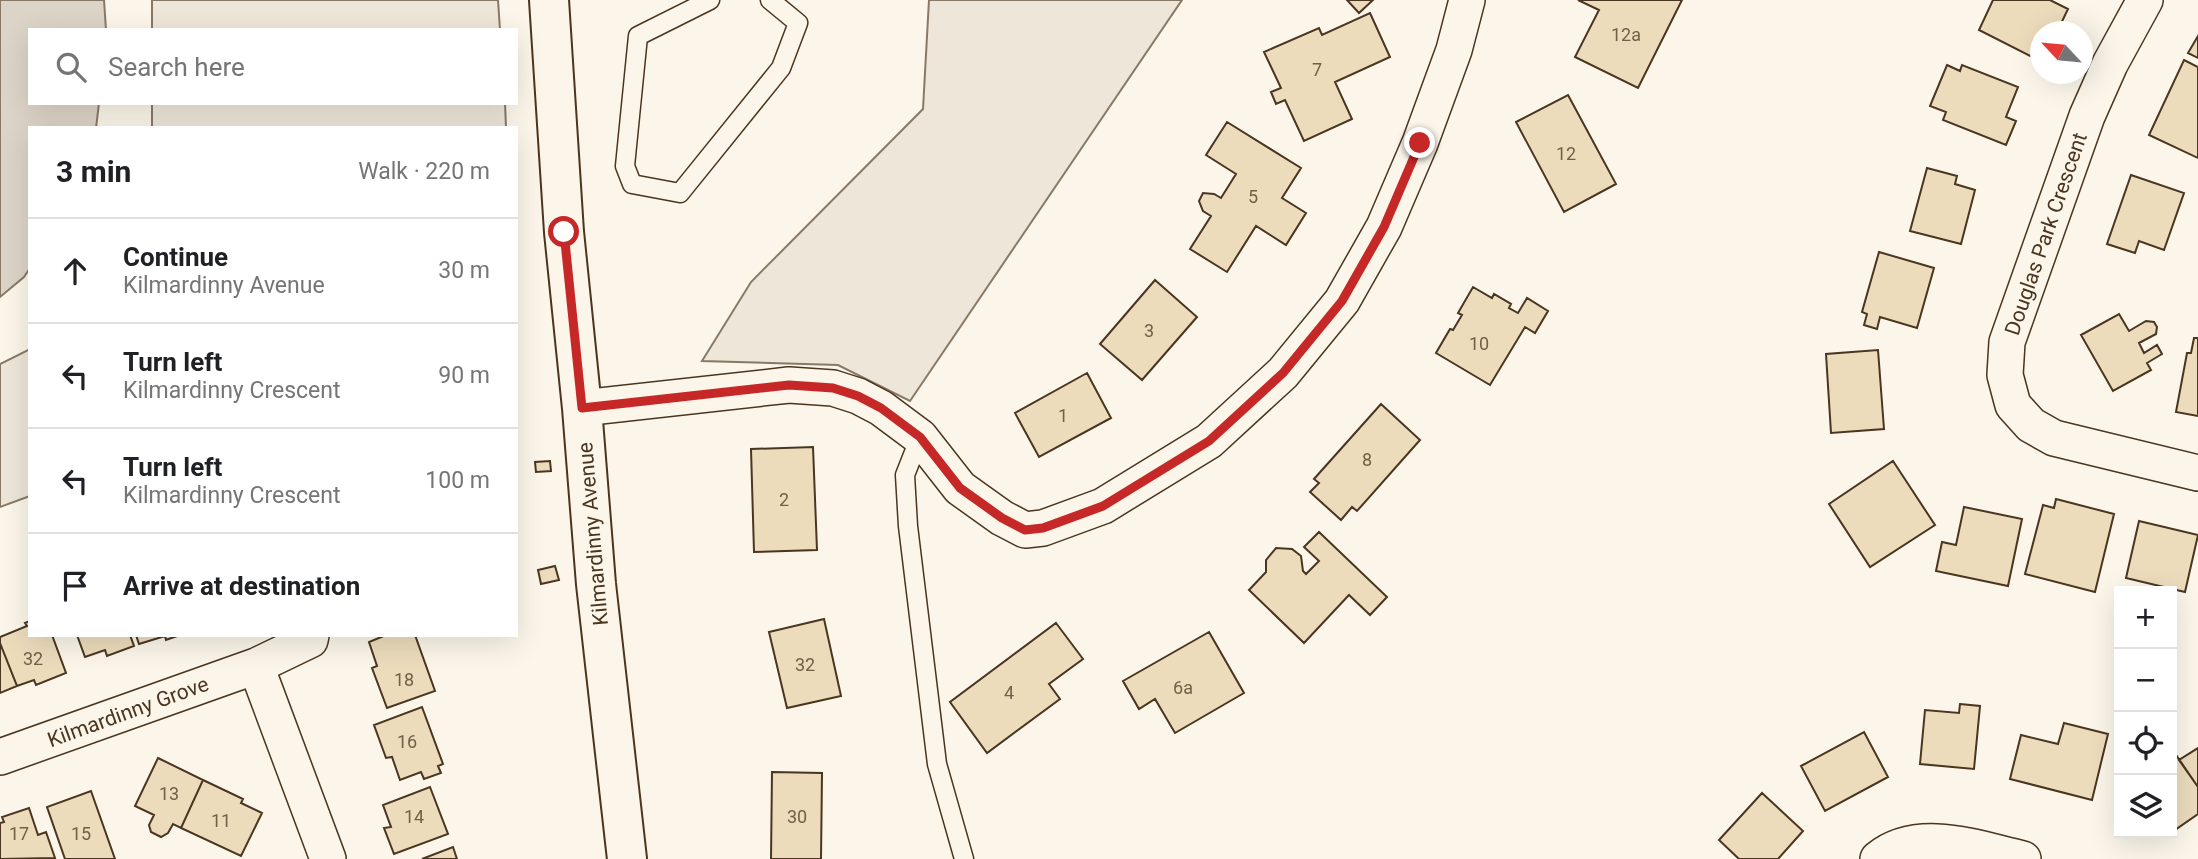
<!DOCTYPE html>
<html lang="en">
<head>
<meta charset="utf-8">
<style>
	:root { --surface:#fff; --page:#f2f2f2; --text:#202124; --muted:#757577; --line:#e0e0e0 }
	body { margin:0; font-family:Roboto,sans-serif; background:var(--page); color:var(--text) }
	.controls { position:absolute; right:21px; bottom:21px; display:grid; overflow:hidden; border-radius:0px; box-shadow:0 7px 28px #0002 }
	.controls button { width:63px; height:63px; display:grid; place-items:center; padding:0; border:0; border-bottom:2px solid var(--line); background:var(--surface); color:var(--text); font:35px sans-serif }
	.compass { position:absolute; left:2030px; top:21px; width:63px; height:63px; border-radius:50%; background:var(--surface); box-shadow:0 7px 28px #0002; rotate:296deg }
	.stop { position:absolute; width:21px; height:21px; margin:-16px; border:5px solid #c62828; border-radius:50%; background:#fff }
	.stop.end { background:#c62828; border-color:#fff; box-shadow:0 2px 7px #0008 }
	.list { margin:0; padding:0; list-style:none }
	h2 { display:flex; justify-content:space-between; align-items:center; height:91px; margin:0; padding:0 28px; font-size:30px }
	h2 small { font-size:23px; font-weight:400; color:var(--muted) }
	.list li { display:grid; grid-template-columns:46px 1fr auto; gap:21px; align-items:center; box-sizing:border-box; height:105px; padding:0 28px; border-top:2px solid var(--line) }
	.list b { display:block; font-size:26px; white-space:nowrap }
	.list p { margin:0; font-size:23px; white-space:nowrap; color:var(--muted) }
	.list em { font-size:23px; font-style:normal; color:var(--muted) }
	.icon { flex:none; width:38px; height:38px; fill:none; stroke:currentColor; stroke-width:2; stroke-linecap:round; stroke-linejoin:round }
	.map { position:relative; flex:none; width:2198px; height:859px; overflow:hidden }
	.search { position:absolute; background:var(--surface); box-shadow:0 7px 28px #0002; left:28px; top:28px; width:490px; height:77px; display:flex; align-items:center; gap:18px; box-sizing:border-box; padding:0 24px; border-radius:0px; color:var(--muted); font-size:26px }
	.panel { position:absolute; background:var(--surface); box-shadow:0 7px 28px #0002; left:28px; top:126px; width:490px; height:511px; border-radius:0px }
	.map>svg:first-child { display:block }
</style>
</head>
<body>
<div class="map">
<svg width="2198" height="859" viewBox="0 0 2198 859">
	<rect width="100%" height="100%" fill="#fbf6e9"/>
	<path fill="#ede6d9" stroke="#887966" stroke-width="2" d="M 152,0 L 498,0 L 500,30 L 152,30 Z
		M 929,0 L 1182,0 L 910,401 L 838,365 L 702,361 L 751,282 L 923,109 Z
		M 152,103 L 505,103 L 506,128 L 152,128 Z
		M 30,349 L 30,496 L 0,507 L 0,364 Z"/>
	<path fill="#dcd4c6" stroke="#887966" stroke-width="2" d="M 0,0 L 104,0 L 106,30 L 30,30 L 30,103 L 99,103 L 96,128 L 30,128 L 30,268 L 24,277 L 0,297 Z"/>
	<path fill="#ecdcbc" stroke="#4a3520" stroke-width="2" d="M 1347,0 L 1373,0 L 1359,13 Z
		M 1578,0 L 1682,0 L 1638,88 L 1575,57 L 1599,10 Z
		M 1993,0 L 2050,0 L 2068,9 L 2057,32 L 2040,32 L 2040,61 L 1979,30 Z
		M 1370,13 L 1390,57 L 1335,82 L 1352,119 L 1304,141 L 1285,100 L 1276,104 L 1271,92 L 1281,88 L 1264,52 L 1319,28 L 1322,35 Z
		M 2198,36 L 2198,58 L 2188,53 Z
		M 2184,60 L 2198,67 L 2198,158 L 2149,135 Z
		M 1947,65 L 1960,71 L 1962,65 L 2018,87 L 2006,117 L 2016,121 L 2006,145 L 1943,120 L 1946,112 L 1930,106 Z
		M 1568,95 L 1616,184 L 1564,212 L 1516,122 Z
		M 1227,122 L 1301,168 L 1282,198 L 1306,213 L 1286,245 L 1256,226 L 1227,272 L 1190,249 L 1211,216 L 1203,211 L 1199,201 L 1203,193 L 1214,194 L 1221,198 L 1236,174 L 1206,155 Z
		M 1927,168 L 1957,176 L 1955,184 L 1975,190 L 1961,244 L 1910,231 Z
		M 2131,175 L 2184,193 L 2164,250 L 2139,241 L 2135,253 L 2107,244 Z
		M 1879,252 L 1934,268 L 1917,328 L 1880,317 L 1877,329 L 1864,325 L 1867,314 L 1862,312 Z
		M 1155,280 L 1197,317 L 1142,380 L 1100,344 Z
		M 1473,287 L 1492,298 L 1494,294 L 1511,304 L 1509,308 L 1518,313 L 1527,298 L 1548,311 L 1535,333 L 1525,327 L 1490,385 L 1436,353 L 1450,329 L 1453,330 L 1462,315 L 1458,313 Z
		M 2119,314 L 2129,331 L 2146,321 L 2154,322 L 2157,327 L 2156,334 L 2139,343 L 2144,353 L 2157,345 L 2162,354 L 2147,363 L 2151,370 L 2113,391 L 2081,335 Z
		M 2194,338 L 2198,338 L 2198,416 L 2176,412 L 2187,353 L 2191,353 Z
		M 1878,350 L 1884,429 L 1831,433 L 1826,354 Z
		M 1087,373 L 1111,418 L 1039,457 L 1015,413 Z
		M 1381,404 L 1420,440 L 1357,511 L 1352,507 L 1341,520 L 1310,492 L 1319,483 L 1314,479 Z
		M 813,447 L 817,550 L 754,552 L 751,449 Z
		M 550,461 L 551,471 L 536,472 L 535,462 Z
		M 1893,461 L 1935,525 L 1870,567 L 1829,504 Z
		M 2056,499 L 2114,514 L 2095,592 L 2025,574 L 2043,505 L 2054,508 Z
		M 1964,507 L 2022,519 L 2008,586 L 1936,571 L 1942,542 L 1956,545 Z
		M 2139,521 L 2198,535 L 2185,592 L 2126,578 Z
		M 1319,532 L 1387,597 L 1370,615 L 1349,595 L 1304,643 L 1249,590 L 1266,572 L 1266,560 L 1276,548 L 1292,549 L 1301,556 L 1303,571 L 1306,574 L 1319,561 L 1304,547 Z
		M 555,566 L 559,580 L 541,584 L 538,570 Z
		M 824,619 L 841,696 L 787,708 L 769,632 Z
		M 30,621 L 30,635 L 52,635 L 66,673 L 36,685 L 34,680 L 17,686 L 0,643 L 0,637 L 27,626 L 25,623 Z
		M 1056,623 L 1083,659 L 1049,684 L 1060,699 L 987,753 L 950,702 Z
		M 1209,632 L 1244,693 L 1175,733 L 1155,699 L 1139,709 L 1123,681 Z
		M 77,635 L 130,635 L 134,646 L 107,656 L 105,650 L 85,657 Z
		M 136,635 L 180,635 L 166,640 L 165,636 L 139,644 Z
		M 386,635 L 415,635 L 435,691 L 387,708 L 372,668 L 377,666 L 369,642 Z
		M 0,643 L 17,686 L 0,693 Z
		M 1960,704 L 1980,706 L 1974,769 L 1920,764 L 1925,710 L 1959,713 Z
		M 422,707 L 443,764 L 438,766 L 441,773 L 424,779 L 421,772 L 400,780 L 392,757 L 386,758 L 374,725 Z
		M 2064,723 L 2108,734 L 2092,800 L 2010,779 L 2021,735 L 2058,744 Z
		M 1864,732 L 1888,777 L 1825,811 L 1801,766 Z
		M 2198,748 L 2198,787 L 2179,760 Z
		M 2172,749 L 2198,787 L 2198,814 L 2172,832 Z
		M 158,758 L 203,780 L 181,828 L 173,824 L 168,833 L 161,837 L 151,832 L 149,825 L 154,815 L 135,806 Z
		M 772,772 L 822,773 L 821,859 L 771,859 Z
		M 203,780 L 243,799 L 241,803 L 262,813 L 241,856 L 181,828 Z
		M 430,787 L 448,834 L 394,854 L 384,828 L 391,827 L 383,805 Z
		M 91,791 L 115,859 L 65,859 L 47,807 Z
		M 1762,793 L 1803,831 L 1778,859 L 1739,859 L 1719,840 Z
		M 29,808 L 38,835 L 46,832 L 55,858 L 0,859 L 0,823 L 4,822 L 2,817 Z
		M 453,847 L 457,859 L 422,859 Z"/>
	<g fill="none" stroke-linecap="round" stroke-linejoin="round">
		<defs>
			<path id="lane" d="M 710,0 L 638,36 L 625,166 L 632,184 L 680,193 L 781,68 L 798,23 L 770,0
				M 920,437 L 905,475 L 908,526 L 937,764 L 964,859"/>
			<path id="street" d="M 2145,0 L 2110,64 L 2087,116 L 2007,342 L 2005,375 L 2013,405 L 2031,425 L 2054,438 L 2198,473
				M 582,408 L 789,385 L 833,388 L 858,396 L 881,408 L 920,437 L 960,488 L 1002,518 L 1025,530 L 1043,528 L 1103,506 L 1209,441 L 1283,373 L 1342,301 L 1384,227 L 1420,143 L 1454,50 L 1467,0
				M 256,666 L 310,640 L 311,635
				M 0,757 L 256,666 L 328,859
				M 1878,859 C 1918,826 1978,849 2023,859"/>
			<path id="secondary" d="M 549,0 L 564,232 L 582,408 L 596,584 L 627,859"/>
		</defs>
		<use href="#lane" stroke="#4a3520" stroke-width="21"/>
		<use href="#street" stroke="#4a3520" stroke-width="38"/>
		<use href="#secondary" stroke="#4a3520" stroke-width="42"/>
		<use href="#lane" stroke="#fbf6e9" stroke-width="18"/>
		<use href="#street" stroke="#fbf6e9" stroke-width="35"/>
		<use href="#secondary" stroke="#fbf6e9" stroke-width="38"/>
	</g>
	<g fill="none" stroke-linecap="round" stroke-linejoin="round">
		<path stroke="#c62828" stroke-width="9" d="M 564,232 L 582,408 L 789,385 L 833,388 L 858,396 L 881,408 L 920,437 L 960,488 L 1002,518 L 1025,530 L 1043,528 L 1103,506 L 1209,441 L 1283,373 L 1342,301 L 1384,227 L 1420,143"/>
	</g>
	<g text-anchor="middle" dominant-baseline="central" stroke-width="5" stroke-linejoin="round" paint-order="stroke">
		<g font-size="18" fill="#725f47">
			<text x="1626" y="34">12a</text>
			<text x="1317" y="69">7</text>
			<text x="1566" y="153">12</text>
			<text x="1253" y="196">5</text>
			<text x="1149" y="330">3</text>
			<text x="1479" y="343">10</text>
			<text x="1063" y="415">1</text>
			<text x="1367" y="459">8</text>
			<text x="784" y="499">2</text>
			<text x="33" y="658">32</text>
			<text x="805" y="664">32</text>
			<text x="404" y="679">18</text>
			<text x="1183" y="687">6a</text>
			<text x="1009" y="692">4</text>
			<text x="407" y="741">16</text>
			<text x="169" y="793">13</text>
			<text x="414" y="816">14</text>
			<text x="797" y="816">30</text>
			<text x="221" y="820">11</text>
			<text x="19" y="833">17</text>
			<text x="81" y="833">15</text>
		</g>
		<g font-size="21" fill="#4a3520" stroke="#fbf6e9">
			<text transform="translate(2046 234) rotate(-71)">Douglas Park Crescent</text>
			<text transform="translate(593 534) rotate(-95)">Kilmardinny Avenue</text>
			<text transform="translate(128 712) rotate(-20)">Kilmardinny Grove</text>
		</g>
	</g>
</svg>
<div class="controls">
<button>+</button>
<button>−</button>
<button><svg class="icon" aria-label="locate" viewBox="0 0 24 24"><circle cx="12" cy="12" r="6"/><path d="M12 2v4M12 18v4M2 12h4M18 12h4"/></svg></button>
<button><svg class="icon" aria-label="layers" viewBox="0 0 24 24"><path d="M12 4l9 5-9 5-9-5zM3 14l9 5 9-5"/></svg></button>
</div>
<svg class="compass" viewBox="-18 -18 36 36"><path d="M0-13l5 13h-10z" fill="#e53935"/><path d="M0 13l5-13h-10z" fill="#757577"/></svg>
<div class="stop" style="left:564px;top:232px"></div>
<div class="stop end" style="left:1420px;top:143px"></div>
<div class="search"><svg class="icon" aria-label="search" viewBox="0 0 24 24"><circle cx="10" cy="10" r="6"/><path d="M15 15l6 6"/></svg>Search here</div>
<section class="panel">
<h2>3 min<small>Walk · 220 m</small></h2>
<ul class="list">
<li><svg class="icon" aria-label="ahead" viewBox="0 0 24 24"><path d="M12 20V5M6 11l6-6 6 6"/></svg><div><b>Continue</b><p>Kilmardinny Avenue</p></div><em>30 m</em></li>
<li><svg class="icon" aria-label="left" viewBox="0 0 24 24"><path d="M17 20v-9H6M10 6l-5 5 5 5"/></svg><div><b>Turn left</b><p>Kilmardinny Crescent</p></div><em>90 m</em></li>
<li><svg class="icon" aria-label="left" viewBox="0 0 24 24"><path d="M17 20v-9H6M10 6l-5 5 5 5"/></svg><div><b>Turn left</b><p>Kilmardinny Crescent</p></div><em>100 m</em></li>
<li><svg class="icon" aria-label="arrive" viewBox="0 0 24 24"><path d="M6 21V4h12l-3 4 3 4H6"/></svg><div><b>Arrive at destination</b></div></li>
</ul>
</section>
</div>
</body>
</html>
